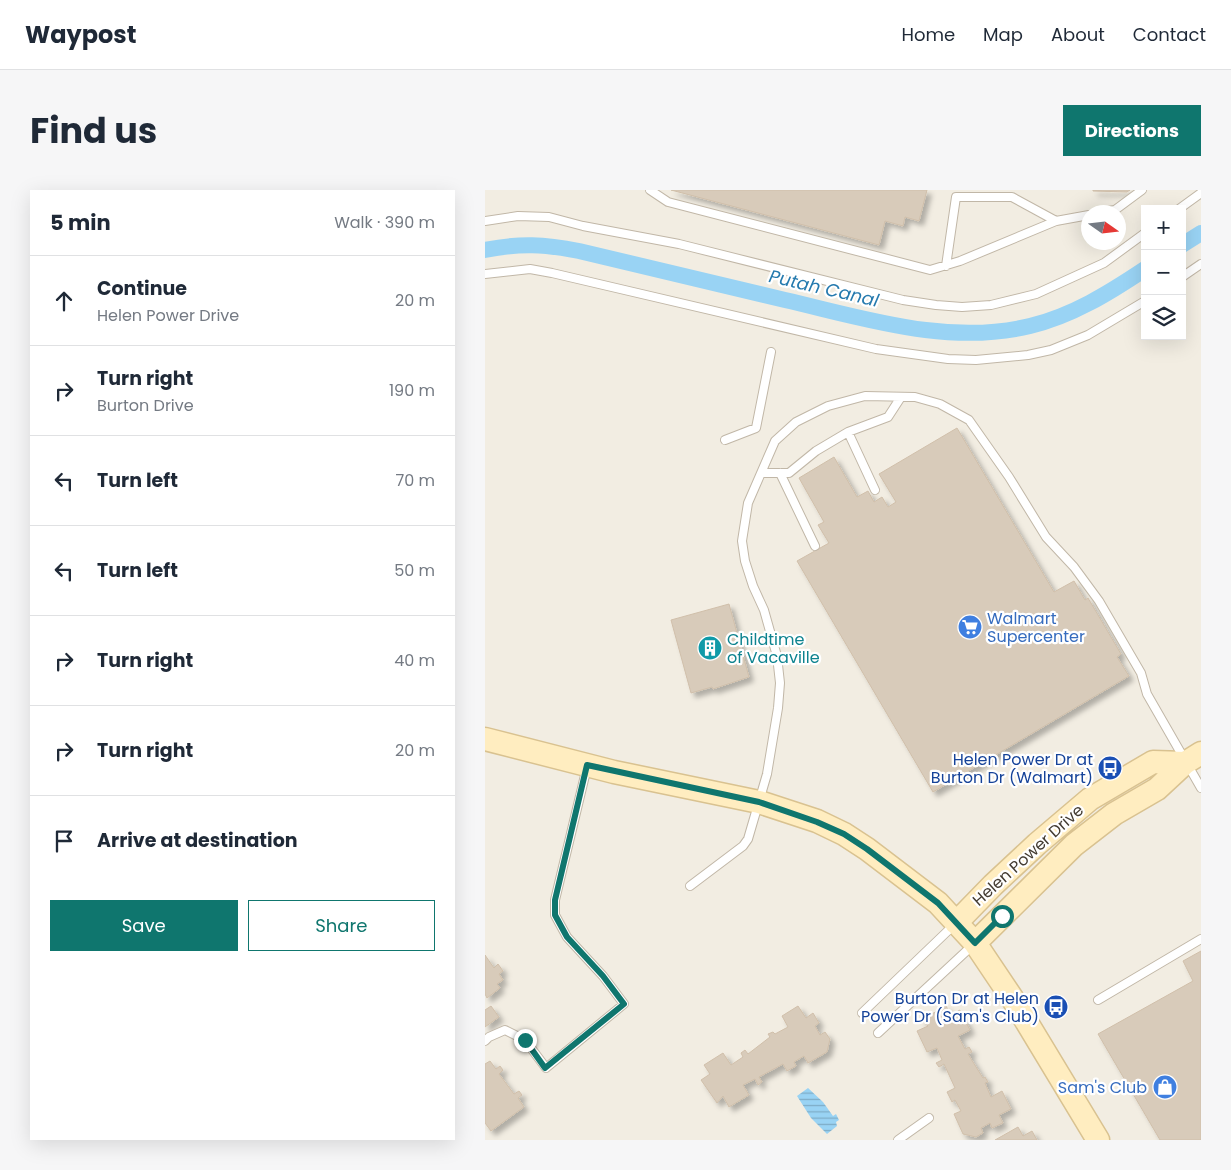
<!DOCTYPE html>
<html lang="en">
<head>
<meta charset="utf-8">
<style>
	:root { --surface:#fff; --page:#f6f6f7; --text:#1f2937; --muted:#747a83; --line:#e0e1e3; --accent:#0f766e }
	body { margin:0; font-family:Poppins,sans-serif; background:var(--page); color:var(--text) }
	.controls { position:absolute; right:15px; top:15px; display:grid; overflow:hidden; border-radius:0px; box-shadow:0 5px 20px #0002 }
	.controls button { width:45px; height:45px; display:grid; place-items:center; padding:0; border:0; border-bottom:1px solid var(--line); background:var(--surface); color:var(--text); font:25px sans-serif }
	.compass { position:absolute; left:596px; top:15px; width:45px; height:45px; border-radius:50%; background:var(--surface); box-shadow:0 5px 20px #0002; rotate:104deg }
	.stop { position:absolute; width:15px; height:15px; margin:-11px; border:4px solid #0f766e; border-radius:50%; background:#fff }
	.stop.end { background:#0f766e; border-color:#fff; box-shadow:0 1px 5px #0008 }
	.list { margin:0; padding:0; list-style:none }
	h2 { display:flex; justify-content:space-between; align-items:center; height:65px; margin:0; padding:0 20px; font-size:21px }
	h2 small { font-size:16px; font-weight:400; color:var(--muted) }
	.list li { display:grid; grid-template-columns:32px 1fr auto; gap:15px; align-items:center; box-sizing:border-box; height:90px; padding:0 20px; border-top:1px solid var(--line) }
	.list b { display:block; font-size:19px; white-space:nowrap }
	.list p { margin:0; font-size:16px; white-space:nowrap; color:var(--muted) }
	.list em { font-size:16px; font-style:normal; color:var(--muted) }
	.actions { display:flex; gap:10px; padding:15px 20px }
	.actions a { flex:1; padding:11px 0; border:1px solid var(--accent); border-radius:0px; text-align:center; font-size:18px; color:var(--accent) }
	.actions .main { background:var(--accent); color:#fff }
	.icon { flex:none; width:28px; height:28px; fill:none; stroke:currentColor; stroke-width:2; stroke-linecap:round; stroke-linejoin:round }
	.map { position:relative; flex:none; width:716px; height:950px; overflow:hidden; border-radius:0px }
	header { display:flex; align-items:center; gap:30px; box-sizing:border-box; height:70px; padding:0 25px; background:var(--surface); border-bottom:1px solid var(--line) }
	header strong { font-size:24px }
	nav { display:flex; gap:28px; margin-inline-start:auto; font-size:18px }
	.intro { display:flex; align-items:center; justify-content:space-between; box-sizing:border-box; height:120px; padding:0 30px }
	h1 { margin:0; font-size:35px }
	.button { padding:12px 22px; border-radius:0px; background:var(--accent); color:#fff; font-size:18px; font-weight:700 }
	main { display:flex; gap:30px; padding:0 30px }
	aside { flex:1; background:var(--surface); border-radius:0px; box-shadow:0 5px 20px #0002 }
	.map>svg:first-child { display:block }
</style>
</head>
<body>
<header>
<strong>Waypost</strong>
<nav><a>Home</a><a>Map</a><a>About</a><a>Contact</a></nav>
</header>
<div class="intro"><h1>Find us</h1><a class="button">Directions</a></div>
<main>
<aside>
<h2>5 min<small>Walk · 390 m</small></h2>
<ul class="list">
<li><svg class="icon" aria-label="ahead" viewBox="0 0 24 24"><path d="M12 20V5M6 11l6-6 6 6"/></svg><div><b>Continue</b><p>Helen Power Drive</p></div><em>20 m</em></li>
<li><svg class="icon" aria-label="right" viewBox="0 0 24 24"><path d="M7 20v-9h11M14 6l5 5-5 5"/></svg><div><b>Turn right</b><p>Burton Drive</p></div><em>190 m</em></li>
<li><svg class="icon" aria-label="left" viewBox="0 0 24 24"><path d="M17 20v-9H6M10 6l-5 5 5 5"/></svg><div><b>Turn left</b></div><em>70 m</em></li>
<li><svg class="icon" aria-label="left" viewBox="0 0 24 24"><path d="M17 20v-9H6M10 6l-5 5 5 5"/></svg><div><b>Turn left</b></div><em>50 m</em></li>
<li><svg class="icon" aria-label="right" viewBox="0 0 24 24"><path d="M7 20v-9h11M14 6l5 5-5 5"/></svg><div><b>Turn right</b></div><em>40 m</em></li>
<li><svg class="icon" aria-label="right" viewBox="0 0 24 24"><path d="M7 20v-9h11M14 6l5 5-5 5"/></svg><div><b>Turn right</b></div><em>20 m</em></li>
<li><svg class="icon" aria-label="arrive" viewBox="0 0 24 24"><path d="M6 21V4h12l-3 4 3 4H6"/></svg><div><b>Arrive at destination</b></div></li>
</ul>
<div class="actions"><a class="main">Save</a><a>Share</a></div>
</aside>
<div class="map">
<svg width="716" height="950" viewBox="0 0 716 950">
	<defs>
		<pattern id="water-rules" width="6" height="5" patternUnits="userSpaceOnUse" patternTransform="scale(1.25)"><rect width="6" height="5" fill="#99d3f4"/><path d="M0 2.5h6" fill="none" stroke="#7eacc6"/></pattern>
		<filter id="shadow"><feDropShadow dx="4.5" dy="4.5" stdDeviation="2.5" flood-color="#0004"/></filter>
	</defs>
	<rect width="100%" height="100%" fill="#f2ede2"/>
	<path fill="url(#water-rules)" d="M 323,898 L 338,912 L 348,926 L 351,924 L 354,930 L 351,932 L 352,936 L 342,944 L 326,928 L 312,906 Z"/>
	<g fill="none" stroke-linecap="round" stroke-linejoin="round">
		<path stroke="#99d3f4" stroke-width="16" d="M 697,55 L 716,43
			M 0,60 C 35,53 59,54 94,61 C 162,77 231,93 300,110 C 379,128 463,156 545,136 C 587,126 624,103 660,79"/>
	</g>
	<path fill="#d8cbba" stroke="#d0bfaa" filter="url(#shadow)" d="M 186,0 L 442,0 L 434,31 L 420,27 L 418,36 L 400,31 L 394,55 Z
		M 608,0 L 645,0 L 642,2 L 608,1 Z
		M 472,238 L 569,402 L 589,391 L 600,410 L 603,408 L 636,464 L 632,467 L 644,486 L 448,602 L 312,371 L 344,353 L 333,335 L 339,332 L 314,288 L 349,267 L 372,307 L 383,301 L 389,312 L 397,307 L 403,317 L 411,312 L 394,284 Z
		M 244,414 L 264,487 L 228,499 L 227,497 L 206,503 L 186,430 Z
		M 716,761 L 716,950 L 675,950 L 613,844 L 708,791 L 698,771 Z
		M 0,765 L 9,778 L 13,774 L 18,781 L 14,784 L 18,790 L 12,794 L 15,798 L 2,808 L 0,804 Z
		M 6,816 L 14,827 L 0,837 L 0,820 Z
		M 313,816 L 321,828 L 328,823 L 334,833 L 330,836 L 335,845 L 340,842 L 345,849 L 342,862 L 323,873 L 319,866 L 309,872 L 311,876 L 302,881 L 298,874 L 274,887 L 277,892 L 273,895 L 270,889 L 258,895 L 264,905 L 244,917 L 238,906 L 232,913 L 216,890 L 225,884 L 219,875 L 238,863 L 246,875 L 258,867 L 256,863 L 260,860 L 263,864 L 285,847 L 283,844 L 288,842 L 290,844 L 303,837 L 297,826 Z
		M 461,816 L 466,825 L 475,820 L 485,840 L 473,846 L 480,859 L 484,857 L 487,862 L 483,864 L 498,888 L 500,887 L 503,892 L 500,893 L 506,907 L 517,901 L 526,919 L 514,925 L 518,933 L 507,938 L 505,933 L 496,938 L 498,943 L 491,947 L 478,944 L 469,924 L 476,921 L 470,910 L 467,912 L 462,902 L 470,898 L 459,874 L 454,877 L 451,873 L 457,870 L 452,858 L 442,862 L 432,841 L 443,836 L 436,830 Z
		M 5,871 L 11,879 L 15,876 L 18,880 L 14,884 L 29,904 L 34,901 L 37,905 L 33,908 L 39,917 L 6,941 L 0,933 L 0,874 Z
		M 533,937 L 538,946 L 547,941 L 552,950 L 510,950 Z"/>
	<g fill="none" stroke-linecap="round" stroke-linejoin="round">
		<defs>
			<path id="lane" d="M 165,0 L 183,12 L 445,80 L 475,71 L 571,31 L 604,25
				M 694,19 L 716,3
				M 616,22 L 630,20 L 657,0
				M 0,31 L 33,26 L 64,27 L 98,36 L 194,54 L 418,110 L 451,115 L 477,117 L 506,115 L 551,104 L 619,73 L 660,43
				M 461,76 L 471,7 L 527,7 L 571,31
				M 0,84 L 45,79 L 67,83 L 391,159 L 463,169 L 491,170 L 543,165 L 566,160 L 603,145 L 660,111
				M 697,87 L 716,74
				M 363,242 L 390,300
				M 240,250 L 271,238 L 286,162
				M 277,283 L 304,283 L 331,261 L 363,242 L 403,227 L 416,207
				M 295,283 L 330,356
				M 205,696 L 258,656 L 263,649 L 282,584 L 293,518 L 295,493 L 292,466 L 279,420 L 268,396 L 260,371 L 257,351 L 263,313 L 290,251 L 311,232 L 343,216 L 380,206 L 430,207 L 455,214 L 484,230 L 524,287 L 561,347 L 589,377 L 614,411 L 656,483 L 662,504 L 716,598
				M 613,810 L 716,749
				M 377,823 L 470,734
				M 393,843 L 489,754
				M 0,851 L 4,847 L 20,840 L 40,850 L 61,878 L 139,814 L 118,786 L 82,747 L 70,725 L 70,710 L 102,577
				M 413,950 L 444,928"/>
			<path id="secondary" d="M 0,549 L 129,582 L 274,612 L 332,631 L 359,644 L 382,659 L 453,713 L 490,753 L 529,811 L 613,950
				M 471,733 L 508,695 L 552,654 L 605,609 L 668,572 L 700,573
				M 490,753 L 589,655 L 629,624 L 672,599 L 700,573 L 716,563"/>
		</defs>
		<use href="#lane" stroke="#c1b7a7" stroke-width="10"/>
		<use href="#secondary" stroke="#d9c290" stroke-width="25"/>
		<use href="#lane" stroke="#fff" stroke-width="8"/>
		<use href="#secondary" stroke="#ffedc0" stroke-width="22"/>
	</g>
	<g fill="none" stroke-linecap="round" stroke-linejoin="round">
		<path stroke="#0f766e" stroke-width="6" d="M 40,850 L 60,878 L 139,814 L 118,786 L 82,747 L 70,725 L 70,710 L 102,575 L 274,612 L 332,632 L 359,644 L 382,659 L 453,713 L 490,753 L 517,726"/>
	</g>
	<defs>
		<symbol id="supermarket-disc" viewBox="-11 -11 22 22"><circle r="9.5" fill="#3f7fe0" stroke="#fff"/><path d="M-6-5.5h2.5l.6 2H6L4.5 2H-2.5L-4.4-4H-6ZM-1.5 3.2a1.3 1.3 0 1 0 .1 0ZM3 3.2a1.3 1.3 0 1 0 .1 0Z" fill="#fff"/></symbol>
		<symbol id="building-disc" viewBox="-11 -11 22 22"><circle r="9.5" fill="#0f9aa8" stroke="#fff"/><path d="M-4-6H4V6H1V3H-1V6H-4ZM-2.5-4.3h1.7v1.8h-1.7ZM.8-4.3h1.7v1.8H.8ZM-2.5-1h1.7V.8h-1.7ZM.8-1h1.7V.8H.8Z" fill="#fff"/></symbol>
		<symbol id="bus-disc" viewBox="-11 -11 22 22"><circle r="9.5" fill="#1a4fb4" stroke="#fff"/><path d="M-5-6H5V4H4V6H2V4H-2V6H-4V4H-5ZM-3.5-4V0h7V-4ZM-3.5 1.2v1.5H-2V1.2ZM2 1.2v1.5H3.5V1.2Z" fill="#fff"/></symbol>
		<symbol id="shop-disc" viewBox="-11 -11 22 22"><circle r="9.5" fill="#3f7fe0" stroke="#fff"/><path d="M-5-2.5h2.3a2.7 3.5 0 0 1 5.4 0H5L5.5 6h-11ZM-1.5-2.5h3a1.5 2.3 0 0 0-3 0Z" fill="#fff"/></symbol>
	</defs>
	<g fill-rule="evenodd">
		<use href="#supermarket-disc" x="471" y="423" width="28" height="28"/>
		<use href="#building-disc" x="211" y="444" width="28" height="28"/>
		<use href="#bus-disc" x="611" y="564" width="28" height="28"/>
		<use href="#bus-disc" x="557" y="803" width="28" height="28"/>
		<use href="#shop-disc" x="666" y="883" width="28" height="28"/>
	</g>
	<g text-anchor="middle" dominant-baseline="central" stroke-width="4.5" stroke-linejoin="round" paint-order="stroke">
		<g font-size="16" fill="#366cbe" stroke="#fff" text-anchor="start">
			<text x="502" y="428">Walmart<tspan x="502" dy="18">Supercenter</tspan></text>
			<text x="662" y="897" text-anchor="end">Sam's Club</text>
		</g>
		<g font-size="16" fill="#0d838f" stroke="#fff" text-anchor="start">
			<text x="242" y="449">Childtime<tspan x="242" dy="18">of Vacaville</tspan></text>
		</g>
		<g font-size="16" fill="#164399" stroke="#fff" text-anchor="end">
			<text x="608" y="569">Helen Power Dr at<tspan x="608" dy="18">Burton Dr (Walmart)</tspan></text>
			<text x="554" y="808">Burton Dr at Helen<tspan x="554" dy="18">Power Dr (Sam's Club)</tspan></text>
		</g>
		<g font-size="16" fill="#443c32" stroke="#fff">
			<text transform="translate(543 665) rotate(-42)">Helen Power Drive</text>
		</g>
		<g font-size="18" font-style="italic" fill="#257aae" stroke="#fff">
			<text transform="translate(339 98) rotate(13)">Putah Canal</text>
		</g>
	</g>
</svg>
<div class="controls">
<button>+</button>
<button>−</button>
<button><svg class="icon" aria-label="layers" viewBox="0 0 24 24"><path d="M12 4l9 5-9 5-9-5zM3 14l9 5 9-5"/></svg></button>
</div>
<svg class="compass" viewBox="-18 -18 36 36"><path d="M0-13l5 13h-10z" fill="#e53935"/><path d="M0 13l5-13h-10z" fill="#747a83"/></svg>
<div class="stop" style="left:517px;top:726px"></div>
<div class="stop end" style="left:40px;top:850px"></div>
</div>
</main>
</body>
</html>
